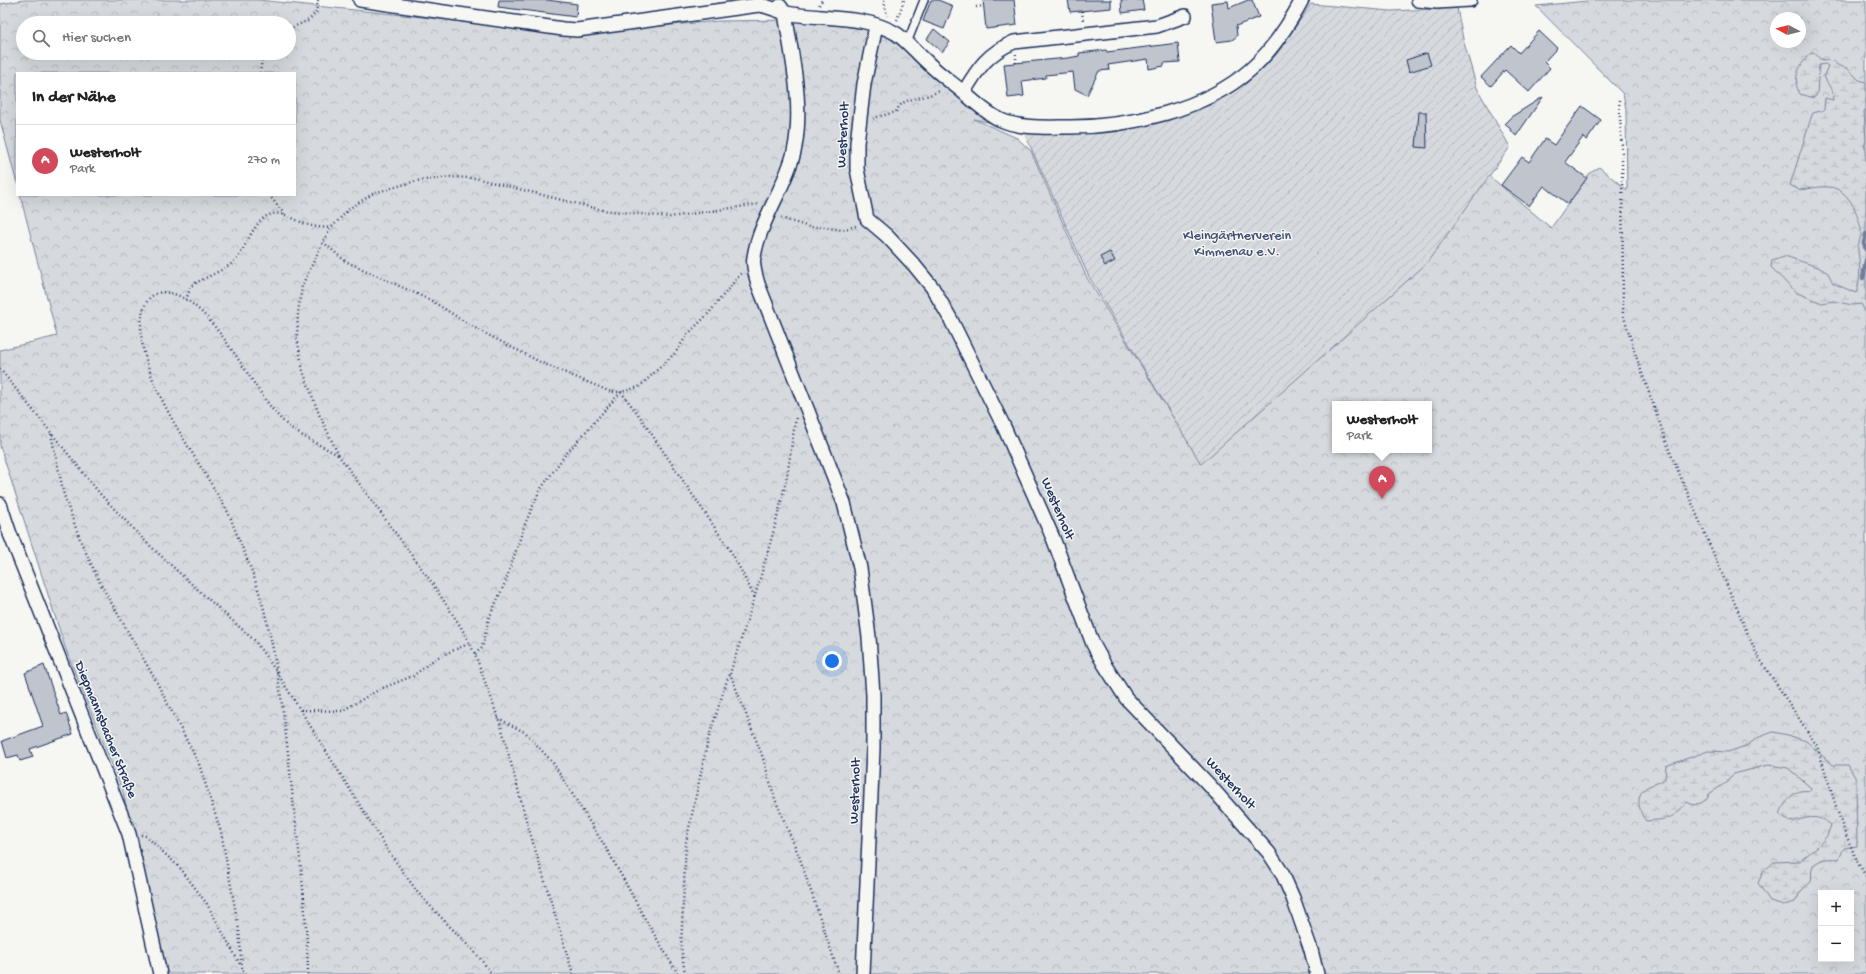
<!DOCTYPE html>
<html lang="de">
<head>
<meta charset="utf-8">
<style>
	:root { --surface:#fff; --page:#f2f2f2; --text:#222; --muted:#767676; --line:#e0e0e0; --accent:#d1495b }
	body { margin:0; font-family:"Gochi Hand",sans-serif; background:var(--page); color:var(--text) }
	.controls { position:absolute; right:12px; bottom:12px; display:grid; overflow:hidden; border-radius:0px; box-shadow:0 4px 16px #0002 }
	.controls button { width:36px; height:36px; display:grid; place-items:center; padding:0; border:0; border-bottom:1px solid var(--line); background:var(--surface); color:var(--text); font:20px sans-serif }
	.compass { position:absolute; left:1770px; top:12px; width:36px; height:36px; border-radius:50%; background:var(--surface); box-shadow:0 4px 16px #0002; rotate:277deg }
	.you { position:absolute; left:832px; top:661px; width:14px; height:14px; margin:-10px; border:3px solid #fff; border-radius:50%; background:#1a73e8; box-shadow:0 0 0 6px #1a73e833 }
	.badge { display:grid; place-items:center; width:26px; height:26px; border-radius:50%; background:var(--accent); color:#fff; font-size:13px; font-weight:700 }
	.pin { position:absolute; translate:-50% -33px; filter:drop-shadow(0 1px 2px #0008) }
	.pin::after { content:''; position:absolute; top:21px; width:14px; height:12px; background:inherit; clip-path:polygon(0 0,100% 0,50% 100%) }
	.popup { position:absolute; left:1332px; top:401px; width:100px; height:52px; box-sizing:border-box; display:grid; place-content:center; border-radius:0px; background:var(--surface); filter:drop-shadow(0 1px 3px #0005); font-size:13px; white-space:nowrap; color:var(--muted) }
	.popup b { font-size:15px; color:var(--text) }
	.popup::after { content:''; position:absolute; left:50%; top:100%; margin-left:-8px; border:8px solid transparent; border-top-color:var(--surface) }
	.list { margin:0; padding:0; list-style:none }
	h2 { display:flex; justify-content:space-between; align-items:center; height:52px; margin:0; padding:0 16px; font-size:17px }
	h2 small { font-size:13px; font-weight:400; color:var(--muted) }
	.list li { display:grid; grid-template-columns:26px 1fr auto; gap:12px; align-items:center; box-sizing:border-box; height:72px; padding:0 16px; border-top:1px solid var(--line) }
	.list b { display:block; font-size:15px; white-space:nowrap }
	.list p { margin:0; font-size:13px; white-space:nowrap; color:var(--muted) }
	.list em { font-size:13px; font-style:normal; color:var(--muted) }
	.icon { flex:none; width:22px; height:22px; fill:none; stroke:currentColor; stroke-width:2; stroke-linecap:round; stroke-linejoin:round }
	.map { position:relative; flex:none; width:1866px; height:974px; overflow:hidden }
	.search { position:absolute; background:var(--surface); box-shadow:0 4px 16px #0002; left:16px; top:16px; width:280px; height:44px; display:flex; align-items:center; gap:10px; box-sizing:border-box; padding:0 14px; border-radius:22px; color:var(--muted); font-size:15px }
	.panel { position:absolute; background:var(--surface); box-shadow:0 4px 16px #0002; left:16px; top:72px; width:280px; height:124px; border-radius:0px }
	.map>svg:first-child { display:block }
</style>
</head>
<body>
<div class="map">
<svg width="1866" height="974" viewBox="0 0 1866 974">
	<defs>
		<pattern id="forest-crowns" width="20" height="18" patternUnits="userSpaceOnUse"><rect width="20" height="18" fill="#d6d9dd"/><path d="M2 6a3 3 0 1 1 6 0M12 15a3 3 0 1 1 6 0" fill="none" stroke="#b7bbc0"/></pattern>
		<pattern id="wetland-marsh" width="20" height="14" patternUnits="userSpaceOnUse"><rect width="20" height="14" fill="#d6d9dd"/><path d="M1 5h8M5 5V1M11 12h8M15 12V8" fill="none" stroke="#b7bbc0"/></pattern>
		<pattern id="garden-furrows" width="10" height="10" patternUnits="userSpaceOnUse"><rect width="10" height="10" fill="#d6d9dd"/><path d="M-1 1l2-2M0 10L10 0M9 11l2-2" fill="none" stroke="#b7bbc0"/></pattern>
	</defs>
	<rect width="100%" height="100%" fill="#f6f6f2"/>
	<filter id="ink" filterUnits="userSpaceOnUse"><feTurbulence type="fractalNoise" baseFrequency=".025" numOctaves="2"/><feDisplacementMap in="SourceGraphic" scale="8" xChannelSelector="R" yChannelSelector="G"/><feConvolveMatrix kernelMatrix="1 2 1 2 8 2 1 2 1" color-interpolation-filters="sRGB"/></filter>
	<g filter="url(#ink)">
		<path fill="url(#forest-crowns)" stroke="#78849e" fill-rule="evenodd" d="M 24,0 L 258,0 L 576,33 L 719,21 L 794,20 L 865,29 L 889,38 L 912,55 L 962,100 L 1001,125 L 974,119 L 1017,138 L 1031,151 L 1087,278 L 1200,461 L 1487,174 L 1551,228 L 1589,174 L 1599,167 L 1627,190 L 1626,109 L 1623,94 L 1536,6 L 1597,0 L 1866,0 L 1866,974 L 164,974 L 123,792 L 66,650 L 0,446 L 0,350 L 57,336 L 20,195 L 295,195 L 295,73 L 17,73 L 17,184 L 0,120 L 0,4 ZM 1776,18 L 1800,18 L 1800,42 L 1776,42 ZM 23,23 L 289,23 L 289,53 L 23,53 ZM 1335,404 L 1429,404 L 1429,450 L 1335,450 ZM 1821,893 L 1851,893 L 1851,959 L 1821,959 Z"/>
		<path fill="url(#wetland-marsh)" stroke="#78849e" d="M 1811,53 L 1815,53 L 1820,59 L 1833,61 L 1839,66 L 1847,68 L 1859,80 L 1866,82 L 1866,109 L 1864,111 L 1866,142 L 1864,146 L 1866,150 L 1866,313 L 1861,304 L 1852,305 L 1833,301 L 1822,303 L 1807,297 L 1795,292 L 1771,267 L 1772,260 L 1785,256 L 1818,267 L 1828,273 L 1833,283 L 1856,293 C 1861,281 1860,264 1858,251 C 1857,245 1862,237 1861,230 C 1858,213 1849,189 1829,187 C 1819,186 1809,189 1799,190 L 1790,185 L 1812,115 L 1813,113 L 1824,110 L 1825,98 L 1833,100 L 1832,90 L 1826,81 L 1824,75 L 1828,66 L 1825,64 L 1819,65 L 1817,94 L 1814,98 L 1800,94 C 1791,80 1800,63 1811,53 Z
			M 1773,732 L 1788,735 L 1806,741 L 1833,765 L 1848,765 L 1856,779 L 1857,846 L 1844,848 L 1839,859 C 1830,858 1816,858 1812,869 C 1811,872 1812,879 1811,882 L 1801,891 L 1795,902 L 1784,905 L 1770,901 L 1758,883 L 1763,872 L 1774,862 L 1800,861 L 1818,846 L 1827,836 L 1831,825 C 1817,813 1807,818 1790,822 L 1780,814 C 1786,800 1794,788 1810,791 L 1811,788 L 1788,768 L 1768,765 L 1734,774 L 1729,778 L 1727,782 L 1709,794 L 1707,799 L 1701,803 L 1693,805 L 1687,802 C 1672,820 1669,819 1646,821 C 1639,812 1634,795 1647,787 C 1653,784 1659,783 1665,779 L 1666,766 L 1708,751 L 1728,752 L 1748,745 L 1757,738 Z"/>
		<path fill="url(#garden-furrows)" stroke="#78849e" d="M 1311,4 L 1391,11 L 1457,8 L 1463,39 L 1477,88 L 1510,147 L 1426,264 L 1201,464 L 1089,277 L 1023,130 L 1079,133 L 1157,123 L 1210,105 L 1248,82 L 1276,55 Z"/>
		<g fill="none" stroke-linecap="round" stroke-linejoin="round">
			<path stroke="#717e99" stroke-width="4.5" d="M 1866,234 L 1864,243 L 1866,250
				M 1863,278 L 1866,260"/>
		</g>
		<path fill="#c0c4cd" stroke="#1b2f5e" d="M 499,0 L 547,0 L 577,4 L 576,17 L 498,7 Z
			M 931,0 L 938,0 L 953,6 L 944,29 L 923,21 Z
			M 983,0 L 1014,0 L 1017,25 L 986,29 Z
			M 1068,0 L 1111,0 L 1111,8 L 1070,12 Z
			M 1121,0 L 1142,0 L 1144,10 L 1122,13 Z
			M 1248,0 L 1252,0 L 1259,17 L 1236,26 L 1237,36 L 1232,40 L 1216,42 L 1211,3 L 1228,1 L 1229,8 Z
			M 934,29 L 950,42 L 942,52 L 927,39 Z
			M 1539,31 L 1557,48 L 1544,62 L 1550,68 L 1529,92 L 1505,70 L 1491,86 L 1481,77 L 1511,45 L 1519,53 Z
			M 1178,43 L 1180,62 L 1164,63 L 1164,66 L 1149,69 L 1148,59 L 1108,65 L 1109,70 L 1099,71 L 1087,95 L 1075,89 L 1073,72 L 1046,75 L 1046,78 L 1022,81 L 1024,96 L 1008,98 L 1004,64 L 1068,58 L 1079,56 L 1079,53 L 1106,50 L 1107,52 Z
			M 1427,53 L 1431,65 L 1409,72 L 1406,60 Z
			M 1543,97 L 1516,136 L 1505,123 L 1511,117 Z
			M 1582,106 L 1601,120 L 1587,140 L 1583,137 L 1565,162 L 1587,178 L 1568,204 L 1544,186 L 1529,206 L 1501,185 L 1522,157 L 1529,162 L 1545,139 L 1554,145 Z
			M 1419,112 L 1426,112 L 1427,148 L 1416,147 Z
			M 1110,252 L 1115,261 L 1105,266 L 1100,257 Z
			M 44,665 L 61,715 L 66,713 L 73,734 L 30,749 L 33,757 L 20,761 L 18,755 L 7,758 L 2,741 L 43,726 L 25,673 Z"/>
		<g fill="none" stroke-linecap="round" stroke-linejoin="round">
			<defs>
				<path id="service" d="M 907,43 L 924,0"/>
				<path id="minor" d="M 360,0 L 563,29 L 577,30 L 759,5 C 769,6 777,11 786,13 C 822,20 864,14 897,34 C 908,42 917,53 927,62 C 938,73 951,82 963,92 C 975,102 987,114 1001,120 C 1021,129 1048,127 1070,127 C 1129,127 1204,110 1250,70 C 1272,51 1288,26 1302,0
					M 1418,0 L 1437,2 L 1470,0
					M 780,6 L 785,13 C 792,58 804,106 794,152 C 786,186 759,222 754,257 C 752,265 756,276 758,284 L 844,503 L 860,568 L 869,637 L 873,695 L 873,749 L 863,974
					M 876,26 L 864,84 L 857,143 L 857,169 L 867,219 L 887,236 L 914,265 L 932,287 L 950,318 L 1004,427 L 1053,538 L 1093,644 L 1104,664 L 1126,698 L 1211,787 L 1269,853 L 1282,873 L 1293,898 L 1311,950 L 1317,974
					M 964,92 C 978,68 988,53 1014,42 L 1157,26 L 1185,16
					M 0,504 L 10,534 L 129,834 L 160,974"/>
			</defs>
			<use href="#service" stroke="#1b2f5e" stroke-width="10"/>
			<use href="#minor" stroke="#1b2f5e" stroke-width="16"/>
			<path stroke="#1b2f5e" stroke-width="2.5" stroke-dasharray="1 3" stroke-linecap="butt" d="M 884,0 L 887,16
				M 819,5 L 822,0
				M 976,7 L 984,6
				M 1082,11 L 1083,22
				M 897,20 L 904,0
				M 289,29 L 309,20 L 316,13 L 318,0
				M 1016,54 L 1016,63
				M 260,73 L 263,53
				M 1619,100 L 1622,150 L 1623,314 L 1637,359 L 1670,452 L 1756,653 L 1817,746 L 1843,828 L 1859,865 L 1866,876
				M 873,118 L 896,112 C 901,100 910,100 922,97 C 928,96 934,93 940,91
				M 269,195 L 285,215
				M 781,218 L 809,227 L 824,227 L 842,230 L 856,226
				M 323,242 L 345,261 L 432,301 L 475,328 L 542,363 L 611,392 L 621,392 L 638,414 L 732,553 L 755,598
				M 186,300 L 191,286 C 204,277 230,269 238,257 C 247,245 255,218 272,214 C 286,211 299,224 313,226 C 319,228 325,227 331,228
				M 0,369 L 101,495 L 145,541 L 185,578 L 254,640 L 276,671 L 389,852 L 418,893 L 479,957 L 492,974
				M 796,418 C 792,439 790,460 786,481 C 771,546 751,610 730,673 L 763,758 L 775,799 L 799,856 L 839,974
				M 51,434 L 64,495 L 81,542 L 100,583 L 155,679 L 199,764 L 221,832 L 239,930 L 242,967 L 245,974
				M 475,654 L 482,648 L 489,618 L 505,583 L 525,524 L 540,490 L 565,455 L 621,392 L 639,387 L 676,352 L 687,335 L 709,313 L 742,272
				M 301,710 L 342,711 L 380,689 L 413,676 L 436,658 L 468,644
				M 498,718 L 526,733 L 553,763 L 609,853 L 648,924 L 678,974
				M 141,835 L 146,836 L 181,869 L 207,904 L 241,966
				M 308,974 C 307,919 301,864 294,809 C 286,736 279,652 256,583 C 249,562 239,541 231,519 C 225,505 215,491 207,477 C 183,438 149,387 142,342 C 139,322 141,287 170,293 C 214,301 252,392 284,422 C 300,437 321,445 338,455
				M 573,974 L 525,816 L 502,729 L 475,654 L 461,627 L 430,580 L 339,456 L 319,414 L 303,371 L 297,338 L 298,313 L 302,286 L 323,242 L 331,228 L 350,208 L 374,193 L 416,181 L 450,177 L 475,178 L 602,210 L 670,217 L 759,204
				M 685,974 L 681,947 L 686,842 L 708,740 L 729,674"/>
			<use href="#service" stroke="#f6f6f2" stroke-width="7"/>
			<use href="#minor" stroke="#f6f6f2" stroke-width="13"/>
		</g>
	</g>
	<g text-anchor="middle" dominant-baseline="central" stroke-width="3" stroke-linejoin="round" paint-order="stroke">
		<g font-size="14" fill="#1b2f5e" stroke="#f6f6f2">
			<text transform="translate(844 135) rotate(-87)">Westerholt</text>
			<text transform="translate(1057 509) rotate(67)">Westerholt</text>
			<text transform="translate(105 730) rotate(68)">Diepmannsbacher Straße</text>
			<text transform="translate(1230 784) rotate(47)">Westerholt</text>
			<text transform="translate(856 791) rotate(-88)">Westerholt</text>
		</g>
		<g font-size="14" fill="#405177" stroke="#f6f6f2">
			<text x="1237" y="236">Kleingärtnerverein<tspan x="1237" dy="16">Kimmenau e.V.</tspan></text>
		</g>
	</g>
</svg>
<div class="controls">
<button>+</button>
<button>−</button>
</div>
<svg class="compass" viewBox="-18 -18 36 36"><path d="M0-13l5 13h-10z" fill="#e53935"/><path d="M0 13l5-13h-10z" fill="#767676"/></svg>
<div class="you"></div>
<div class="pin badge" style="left:1382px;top:499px">A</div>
<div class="popup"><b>Westerholt</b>Park</div>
<div class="search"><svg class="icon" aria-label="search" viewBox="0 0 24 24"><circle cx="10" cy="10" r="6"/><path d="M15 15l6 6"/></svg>Hier suchen</div>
<section class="panel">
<h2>In der Nähe<small></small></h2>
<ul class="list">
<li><span class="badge">A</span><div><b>Westerholt</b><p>Park</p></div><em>270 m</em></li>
</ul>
</section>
</div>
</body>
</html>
